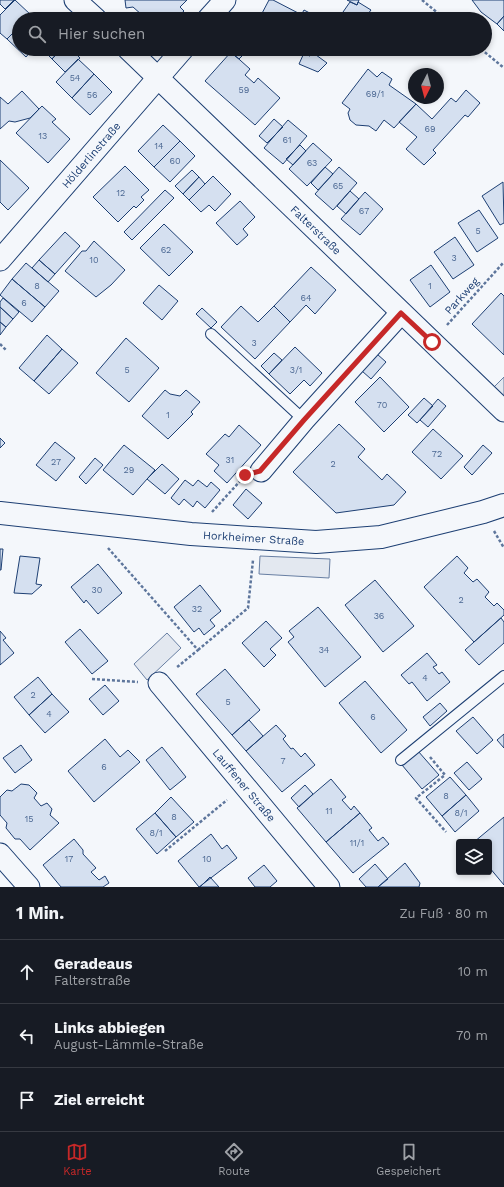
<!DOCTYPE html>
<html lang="de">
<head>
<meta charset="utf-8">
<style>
	:root { --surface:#171b24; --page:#20242c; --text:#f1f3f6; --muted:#9ea1a6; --line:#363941; --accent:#c62828 }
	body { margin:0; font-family:"Work Sans",sans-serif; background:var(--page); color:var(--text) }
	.controls { position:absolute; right:12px; bottom:12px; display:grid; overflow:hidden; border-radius:4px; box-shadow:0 2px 6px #0003 }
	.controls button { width:36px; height:36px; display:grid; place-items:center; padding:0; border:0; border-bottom:1px solid var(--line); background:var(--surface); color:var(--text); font:20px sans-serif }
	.compass { position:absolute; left:408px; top:68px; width:36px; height:36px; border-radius:50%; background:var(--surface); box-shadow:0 2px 6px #0003; rotate:186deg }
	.stop { position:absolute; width:12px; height:12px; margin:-9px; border:3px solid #c62828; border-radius:50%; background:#fff }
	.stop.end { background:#c62828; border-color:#fff; box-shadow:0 1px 4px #0008 }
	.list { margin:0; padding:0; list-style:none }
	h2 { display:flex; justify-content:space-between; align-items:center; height:52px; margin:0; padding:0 16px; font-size:17px }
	h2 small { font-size:13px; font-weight:400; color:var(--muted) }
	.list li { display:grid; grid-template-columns:26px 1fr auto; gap:12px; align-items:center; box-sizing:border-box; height:64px; padding:0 16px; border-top:1px solid var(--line) }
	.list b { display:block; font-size:15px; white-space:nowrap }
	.list p { margin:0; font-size:13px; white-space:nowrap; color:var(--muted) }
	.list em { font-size:13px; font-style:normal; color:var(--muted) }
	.icon { flex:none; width:22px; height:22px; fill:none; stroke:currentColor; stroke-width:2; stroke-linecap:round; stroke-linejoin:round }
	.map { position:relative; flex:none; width:504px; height:887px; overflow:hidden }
	.search { position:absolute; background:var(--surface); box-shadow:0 2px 6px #0003; left:12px; right:12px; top:12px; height:44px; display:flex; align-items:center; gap:10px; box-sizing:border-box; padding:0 14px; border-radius:22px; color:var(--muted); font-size:15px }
	.sheet { height:244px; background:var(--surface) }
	nav { display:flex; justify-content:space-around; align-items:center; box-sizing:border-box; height:56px; border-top:1px solid var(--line); background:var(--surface); font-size:11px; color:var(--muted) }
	nav a { display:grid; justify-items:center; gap:2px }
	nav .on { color:var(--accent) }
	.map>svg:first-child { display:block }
</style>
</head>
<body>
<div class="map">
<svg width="504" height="887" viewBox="0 0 504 887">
	<rect width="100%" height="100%" fill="#f4f7fb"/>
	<path fill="#e3e8f0" stroke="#687fa3" d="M 504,377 L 504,396 L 494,387 Z
		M 260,556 L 330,559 L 329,578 L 259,574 Z
		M 167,633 L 181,648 L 147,680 L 134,664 Z"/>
	<path fill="#d5e0f0" stroke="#1d3f73" d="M 0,0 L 14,0 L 5,9 L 0,4 Z
		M 15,0 L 31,15 L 26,19 L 19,19 L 19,27 L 7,39 L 0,33 L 0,15 Z
		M 125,0 L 187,0 L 180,7 L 184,11 L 175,19 L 142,19 L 142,15 L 133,7 L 126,8 Z
		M 269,0 L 273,0 L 302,15 L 299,19 L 259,19 Z
		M 347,0 L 359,0 L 357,5 Z
		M 472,0 L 504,0 L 504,16 L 497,24 L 481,12 Z
		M 350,2 L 357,5 L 358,2 L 371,10 L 364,19 L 357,19 L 343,12 Z
		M 304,10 L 321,19 L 299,19 Z
		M 31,15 L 35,19 L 26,19 Z
		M 504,16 L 504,31 L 497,24 Z
		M 19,27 L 19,49 L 33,49 L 26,57 L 7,39 Z
		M 48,49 L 61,49 L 52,59 L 45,52 Z
		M 61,49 L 71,49 L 80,58 L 65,72 L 52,59 Z
		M 226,49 L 249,49 L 239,59 Z
		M 297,49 L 314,49 L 310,56 Z
		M 231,52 L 250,69 L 245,75 L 254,83 L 258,78 L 280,98 L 255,125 L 205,81 Z
		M 312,52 L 327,63 L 318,72 L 299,64 L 304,53 L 310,56 Z
		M 78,59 L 94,74 L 72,98 L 56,82 Z
		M 368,69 L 377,77 L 382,72 L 392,79 L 389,85 L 416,104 L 394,128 L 384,120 L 376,131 L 369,126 L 356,125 L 350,120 L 348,113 L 350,109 L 342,103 Z
		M 94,74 L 112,92 L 90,115 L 72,98 Z
		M 466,90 L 480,103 L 468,117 L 465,115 L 433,150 L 436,153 L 424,165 L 406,149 L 417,137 L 399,122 L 416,104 L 432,119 L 451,98 L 456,102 Z
		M 22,91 L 39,109 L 30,118 L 15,122 L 9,121 L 0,129 L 0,97 L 8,104 Z
		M 42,106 L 56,119 L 52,122 L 70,139 L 48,163 L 16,133 Z
		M 274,119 L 283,127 L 267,143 L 259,136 Z
		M 288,120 L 307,136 L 283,164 L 264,148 Z
		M 163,125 L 180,141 L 154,167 L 138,151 Z
		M 180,141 L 195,156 L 170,182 L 154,167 Z
		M 313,143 L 332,160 L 307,186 L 289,169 Z
		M 300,145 L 306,151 L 293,165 L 286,159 Z
		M 0,160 L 29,188 L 8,210 L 0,202 Z
		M 125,166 L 149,190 L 141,197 L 144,200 L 136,208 L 134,206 L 118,222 L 93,197 Z
		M 325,167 L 333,174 L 318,190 L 311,183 Z
		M 339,167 L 357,183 L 333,210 L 315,194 Z
		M 192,170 L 199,177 L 183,194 L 175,186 Z
		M 213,176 L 231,194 L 215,211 L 209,205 L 201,212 L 189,200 Z
		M 199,177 L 205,184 L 189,200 L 183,194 Z
		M 503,182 L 504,223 L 500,225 L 482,196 Z
		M 165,190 L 174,198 L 132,240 L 124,232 Z
		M 350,191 L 359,199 L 346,214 L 337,206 Z
		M 365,192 L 383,209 L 360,235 L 341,219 Z
		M 240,201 L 255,217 L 243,229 L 248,235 L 237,245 L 216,223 Z
		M 479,210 L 498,238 L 477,252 L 458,223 Z
		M 164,224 L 193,252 L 169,276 L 140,248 Z
		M 65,232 L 80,246 L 55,274 L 39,260 Z
		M 455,237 L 474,265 L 453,279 L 434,252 Z
		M 94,241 L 125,270 L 111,285 L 96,297 L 65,271 L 82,251 L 86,251 Z
		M 39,260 L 55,274 L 48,282 L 32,268 Z
		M 26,263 L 59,291 L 45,307 L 12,279 Z
		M 431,265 L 450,292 L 430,307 L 410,280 Z
		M 311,267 L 336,290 L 315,314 L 306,305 L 290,322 L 274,306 Z
		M 12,279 L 45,307 L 32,322 L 0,295 Z
		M 159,285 L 178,301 L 162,320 L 143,303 Z
		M 501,293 L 504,296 L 504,355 L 472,324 Z
		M 3,298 L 19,312 L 13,319 L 0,307 L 0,302 Z
		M 241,306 L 258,322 L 274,306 L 290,322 L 255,359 L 221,327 Z
		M 0,307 L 13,319 L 6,327 L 0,322 Z
		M 202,308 L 217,322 L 211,328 L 196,314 Z
		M 0,322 L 6,327 L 0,335 Z
		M 47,335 L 62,349 L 34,381 L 19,368 Z
		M 126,338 L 159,368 L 129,402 L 96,373 Z
		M 295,347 L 322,373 L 310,386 L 304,380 L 290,394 L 269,374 Z
		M 62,349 L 78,363 L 49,394 L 34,381 Z
		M 274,353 L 282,360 L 269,374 L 261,366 Z
		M 377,354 L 386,362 L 371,379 L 362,371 Z
		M 380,377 L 409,407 L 384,432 L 355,402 Z
		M 165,390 L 170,394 L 180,396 L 186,390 L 200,402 L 191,412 L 193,414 L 168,439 L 142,416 Z
		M 424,398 L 433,406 L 417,423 L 408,415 Z
		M 438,399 L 446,406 L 428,427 L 420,420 Z
		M 339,424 L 365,449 L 358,457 L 382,480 L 387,474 L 406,492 L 394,505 L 336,513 L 293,472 Z
		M 239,425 L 261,445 L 227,483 L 214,471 L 219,465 L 206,454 L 225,434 L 229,437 Z
		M 433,429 L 463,456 L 441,479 L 412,452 Z
		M 0,438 L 5,443 L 0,448 Z
		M 55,442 L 75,458 L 56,481 L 36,465 Z
		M 124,445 L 155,470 L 133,495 L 103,470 Z
		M 483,445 L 492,453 L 472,475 L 464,467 Z
		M 95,458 L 103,465 L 86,484 L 79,477 Z
		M 162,464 L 179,479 L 165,494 L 147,479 Z
		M 185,480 L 193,486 L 198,480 L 207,487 L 211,482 L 220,490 L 205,508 L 197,501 L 193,507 L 184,499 L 179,505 L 171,498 Z
		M 246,489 L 262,503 L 248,519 L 233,505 Z
		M 0,549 L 3,549 L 1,570 L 0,570 Z
		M 20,556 L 40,558 L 36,584 L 42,585 L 32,594 L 14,593 Z
		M 457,556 L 468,568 L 464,573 L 473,582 L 477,579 L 489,592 L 485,597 L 494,606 L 497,603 L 504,610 L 504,615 L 474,642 L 424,587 Z
		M 98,564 L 122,593 L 98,614 L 86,600 L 84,603 L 71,587 Z
		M 375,580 L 414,626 L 383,652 L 345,605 Z
		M 200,585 L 221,611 L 210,620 L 215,626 L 204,635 L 199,628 L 194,632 L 174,607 Z
		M 318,607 L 361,657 L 325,687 L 288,642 L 294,637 L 289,631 Z
		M 501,618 L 504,622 L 504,643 L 479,665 L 465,650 Z
		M 266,621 L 282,638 L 270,649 L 276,655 L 264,667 L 242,643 Z
		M 80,629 L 108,661 L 92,674 L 65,642 Z
		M 0,631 L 6,638 L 3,640 L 14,653 L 0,665 Z
		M 427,653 L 437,665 L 433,667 L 439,674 L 442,672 L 450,682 L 427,701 L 412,682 L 409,684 L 401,675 Z
		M 225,669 L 260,710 L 232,735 L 196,694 Z
		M 38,677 L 52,694 L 29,715 L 14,697 Z
		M 365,681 L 407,730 L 381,753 L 339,703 Z
		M 105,685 L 119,701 L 103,715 L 89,699 Z
		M 52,694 L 69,712 L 45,733 L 29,715 Z
		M 440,703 L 447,711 L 430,726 L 423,717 Z
		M 473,717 L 493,740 L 477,754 L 456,731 Z
		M 249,720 L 263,736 L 246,751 L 232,735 Z
		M 276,725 L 286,736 L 283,739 L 291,749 L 293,748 L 301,757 L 305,753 L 315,765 L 282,792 L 246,751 Z
		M 504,734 L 504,748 L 497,740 Z
		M 105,739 L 120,757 L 128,750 L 140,762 L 94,802 L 68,771 Z
		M 21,745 L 32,760 L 15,773 L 3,758 Z
		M 162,747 L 186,777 L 170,790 L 146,760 Z
		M 418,751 L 439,775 L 422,789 L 402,765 Z
		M 467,762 L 482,779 L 469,790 L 454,773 Z
		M 450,777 L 466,795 L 442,816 L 426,797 Z
		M 331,779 L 346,797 L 342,800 L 351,810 L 354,806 L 360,813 L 326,842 L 297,808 Z
		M 21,784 L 29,785 L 37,793 L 34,798 L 41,806 L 47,803 L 52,809 L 50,815 L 59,823 L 30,850 L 20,839 L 15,839 L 6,828 L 7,823 L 0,815 L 0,797 L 7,790 L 12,791 Z
		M 305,785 L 313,794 L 299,807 L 291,798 Z
		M 466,795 L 479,811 L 455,832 L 442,816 Z
		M 171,797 L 194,822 L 176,837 L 155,813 Z
		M 155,813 L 176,837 L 157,854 L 136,829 Z
		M 360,813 L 372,828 L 369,830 L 378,841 L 383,837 L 389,844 L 353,873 L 326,842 Z
		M 504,817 L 504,885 L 489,867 L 489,842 L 474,842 Z
		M 211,834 L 222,849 L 227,845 L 237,858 L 199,887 L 178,861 Z
		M 74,839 L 83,850 L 83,854 L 96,868 L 91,872 L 99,880 L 105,876 L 109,883 L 103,887 L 61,887 L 43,865 Z
		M 405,863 L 420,883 L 419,887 L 378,887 Z
		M 375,864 L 388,879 L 378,887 L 366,887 L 359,879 Z
		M 264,865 L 277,881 L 270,887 L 255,887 L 248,878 Z
		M 210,877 L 219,887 L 200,887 Z"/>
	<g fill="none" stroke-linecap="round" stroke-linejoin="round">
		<defs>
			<path id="lane" d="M 211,334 L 304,420
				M 401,760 L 504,676"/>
			<g id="street">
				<path d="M 75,0 L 96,19"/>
				<path d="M 208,19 L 225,0"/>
				<path id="s1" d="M 128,49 L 504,411"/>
				<path id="s2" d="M 0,260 L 183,49"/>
				<path d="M 261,471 L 304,420 L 401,313"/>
				<path id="s3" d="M 159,683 L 329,887"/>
				<path d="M 0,854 L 29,887"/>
			</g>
			<g id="secondary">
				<path id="s4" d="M 0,513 L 191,534 L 316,542 L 381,537 L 483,512 L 504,505"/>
			</g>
		</defs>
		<use href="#lane" stroke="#1d3f73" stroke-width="12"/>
		<use href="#street" stroke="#1d3f73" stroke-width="23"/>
		<use href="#secondary" stroke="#1d3f73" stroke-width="24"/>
		<path stroke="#5e769c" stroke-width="2.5" stroke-dasharray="3 2" stroke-linecap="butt" d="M 422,0 L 445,19
			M 285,49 L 286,50
			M 481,49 L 504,68
			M 447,325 L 504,262
			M 0,344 L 6,350
			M 212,512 L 241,480
			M 494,531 L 504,548
			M 108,548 L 198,650 L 176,668
			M 198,650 L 248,608 L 253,560
			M 92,679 L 138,682
			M 430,757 L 445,775 L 416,798 L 446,832
			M 165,851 L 227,800"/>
		<use href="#lane" stroke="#f4f7fb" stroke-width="10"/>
		<use href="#street" stroke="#f4f7fb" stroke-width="21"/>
		<use href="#secondary" stroke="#f4f7fb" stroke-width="22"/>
	</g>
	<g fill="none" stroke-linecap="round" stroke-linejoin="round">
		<path stroke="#c62828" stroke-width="5" d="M 245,475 L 260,471 L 304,420 L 401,313 L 432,342"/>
	</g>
	<g text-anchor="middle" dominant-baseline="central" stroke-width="3" stroke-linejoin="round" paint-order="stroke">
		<g font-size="9" fill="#4b6792">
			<text x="75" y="78">54</text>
			<text x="244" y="90">59</text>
			<text x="375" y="94">69/1</text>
			<text x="92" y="95">56</text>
			<text x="430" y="129">69</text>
			<text x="43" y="136">13</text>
			<text x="287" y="140">61</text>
			<text x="159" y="146">14</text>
			<text x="175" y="161">60</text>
			<text x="312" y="163">63</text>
			<text x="338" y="186">65</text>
			<text x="121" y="193">12</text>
			<text x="364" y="211">67</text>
			<text x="478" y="231">5</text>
			<text x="166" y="250">62</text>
			<text x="454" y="258">3</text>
			<text x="94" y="260">10</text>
			<text x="37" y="286">8</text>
			<text x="430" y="286">1</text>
			<text x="306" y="298">64</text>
			<text x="24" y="303">6</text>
			<text x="254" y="343">3</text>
			<text x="127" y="370">5</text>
			<text x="296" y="370">3/1</text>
			<text x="382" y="405">70</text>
			<text x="168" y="415">1</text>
			<text x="437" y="454">72</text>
			<text x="230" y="460">31</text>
			<text x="56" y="462">27</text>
			<text x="333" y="464">2</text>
			<text x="129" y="470">29</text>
			<text x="97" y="590">30</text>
			<text x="461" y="600">2</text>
			<text x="197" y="609">32</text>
			<text x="379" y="616">36</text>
			<text x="324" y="650">34</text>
			<text x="425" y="678">4</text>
			<text x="33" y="695">2</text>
			<text x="228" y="702">5</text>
			<text x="49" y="714">4</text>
			<text x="373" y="717">6</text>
			<text x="283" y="761">7</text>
			<text x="104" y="767">6</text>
			<text x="446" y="796">8</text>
			<text x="329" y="811">11</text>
			<text x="461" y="813">8/1</text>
			<text x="174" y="817">8</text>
			<text x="29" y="819">15</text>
			<text x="156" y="833">8/1</text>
			<text x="357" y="843">11/1</text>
			<text x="69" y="859">17</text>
			<text x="207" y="859">10</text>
		</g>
		<g font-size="11" fill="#1d3f73" stroke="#f4f7fb">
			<text stroke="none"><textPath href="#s2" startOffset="139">Hölderlinstraße</textPath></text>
			<text stroke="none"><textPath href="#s1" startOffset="261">Falterstraße</textPath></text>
			<text transform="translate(462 296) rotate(-48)">Parkweg</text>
			<text stroke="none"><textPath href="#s4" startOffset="255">Horkheimer Straße</textPath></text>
			<text stroke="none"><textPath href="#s3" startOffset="133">Lauffener Straße</textPath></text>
		</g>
	</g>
</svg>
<div class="controls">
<button><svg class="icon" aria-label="layers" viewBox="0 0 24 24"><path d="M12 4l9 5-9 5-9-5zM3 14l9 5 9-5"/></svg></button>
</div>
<svg class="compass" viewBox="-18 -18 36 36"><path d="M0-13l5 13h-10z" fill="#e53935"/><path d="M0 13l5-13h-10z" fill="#9ea1a6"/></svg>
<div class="stop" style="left:432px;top:342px"></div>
<div class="stop end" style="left:245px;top:475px"></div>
<div class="search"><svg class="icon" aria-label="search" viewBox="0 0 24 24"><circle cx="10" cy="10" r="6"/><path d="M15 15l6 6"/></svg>Hier suchen</div>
</div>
<section class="sheet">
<h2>1 Min.<small>Zu Fuß · 80 m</small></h2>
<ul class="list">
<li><svg class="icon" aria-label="ahead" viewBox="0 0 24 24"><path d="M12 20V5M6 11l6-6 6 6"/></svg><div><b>Geradeaus</b><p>Falterstraße</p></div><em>10 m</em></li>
<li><svg class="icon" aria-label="left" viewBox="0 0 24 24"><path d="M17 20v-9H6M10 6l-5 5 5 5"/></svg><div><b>Links abbiegen</b><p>August-Lämmle-Straße</p></div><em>70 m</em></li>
<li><svg class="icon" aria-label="arrive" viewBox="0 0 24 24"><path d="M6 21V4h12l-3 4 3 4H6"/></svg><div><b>Ziel erreicht</b></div></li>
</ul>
</section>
<nav>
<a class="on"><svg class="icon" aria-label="map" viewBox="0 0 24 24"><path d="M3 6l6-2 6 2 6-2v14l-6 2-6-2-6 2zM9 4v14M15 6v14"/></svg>Karte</a>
<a><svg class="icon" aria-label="directions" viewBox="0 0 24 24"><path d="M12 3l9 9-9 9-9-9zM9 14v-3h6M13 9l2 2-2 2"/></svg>Route</a>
<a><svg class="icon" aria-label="saved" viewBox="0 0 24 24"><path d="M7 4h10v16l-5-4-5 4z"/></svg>Gespeichert</a>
</nav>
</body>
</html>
